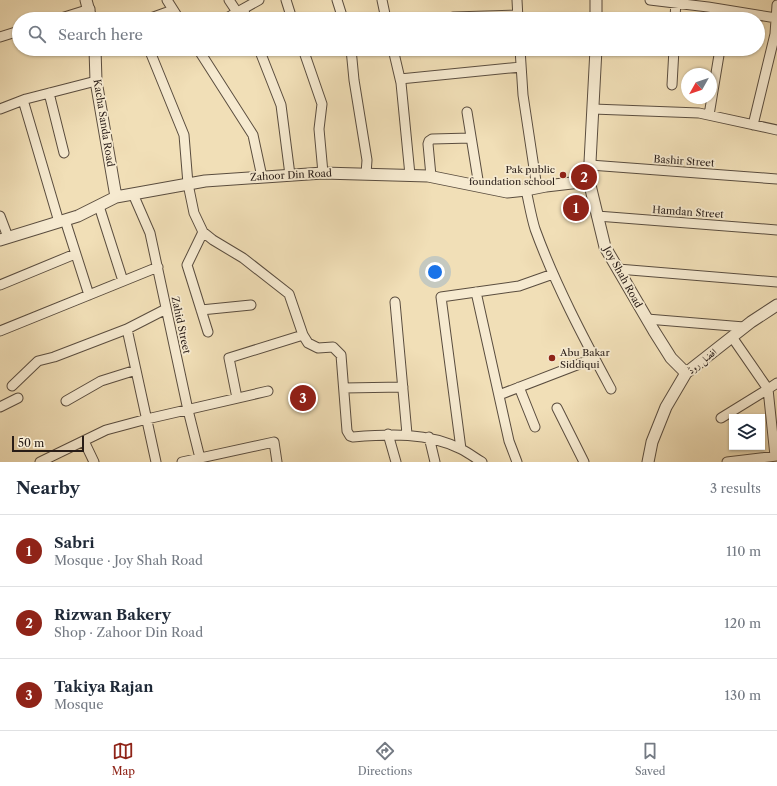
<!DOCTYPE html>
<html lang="en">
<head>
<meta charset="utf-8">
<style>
	:root { --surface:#fff; --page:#f6f6f7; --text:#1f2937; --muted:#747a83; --line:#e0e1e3; --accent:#8f2418 }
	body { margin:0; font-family:"Libre Caslon Text",Amiri,serif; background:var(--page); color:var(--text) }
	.controls { position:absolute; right:12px; bottom:12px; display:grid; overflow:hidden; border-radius:0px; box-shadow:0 1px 3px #0004 }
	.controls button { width:36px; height:36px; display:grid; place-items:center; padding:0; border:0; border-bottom:1px solid var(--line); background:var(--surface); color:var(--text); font:20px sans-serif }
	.compass { position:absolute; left:681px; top:68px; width:36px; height:36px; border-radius:50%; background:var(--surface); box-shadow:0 1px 3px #0004; rotate:230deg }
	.scale { position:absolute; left:12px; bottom:10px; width:72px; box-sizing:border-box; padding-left:4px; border:2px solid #281c17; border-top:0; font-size:11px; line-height:14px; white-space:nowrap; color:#281c17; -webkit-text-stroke:3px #f6ead0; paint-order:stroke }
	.you { position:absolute; left:435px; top:272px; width:14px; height:14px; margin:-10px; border:3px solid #fff; border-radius:50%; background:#1a73e8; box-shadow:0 0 0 6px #1a73e833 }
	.badge { display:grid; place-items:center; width:26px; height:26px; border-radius:50%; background:var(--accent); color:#fff; font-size:13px; font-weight:700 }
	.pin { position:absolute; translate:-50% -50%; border:2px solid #fff; box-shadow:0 1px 4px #0006 }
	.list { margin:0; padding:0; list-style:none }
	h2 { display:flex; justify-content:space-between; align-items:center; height:52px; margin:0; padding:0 16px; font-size:17px }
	h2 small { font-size:13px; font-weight:400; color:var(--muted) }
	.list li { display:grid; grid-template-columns:26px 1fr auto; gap:12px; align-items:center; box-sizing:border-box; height:72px; padding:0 16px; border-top:1px solid var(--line) }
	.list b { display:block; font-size:15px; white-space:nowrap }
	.list p { margin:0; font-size:13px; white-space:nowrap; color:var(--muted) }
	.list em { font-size:13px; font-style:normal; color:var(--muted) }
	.icon { flex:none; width:22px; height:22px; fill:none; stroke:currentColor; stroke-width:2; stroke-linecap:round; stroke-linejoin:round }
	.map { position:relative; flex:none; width:777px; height:462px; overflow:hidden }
	.search { position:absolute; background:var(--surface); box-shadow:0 1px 3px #0004; left:12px; right:12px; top:12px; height:44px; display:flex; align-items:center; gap:10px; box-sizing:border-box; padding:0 14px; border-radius:22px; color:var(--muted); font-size:15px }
	.sheet { height:268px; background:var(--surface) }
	nav { display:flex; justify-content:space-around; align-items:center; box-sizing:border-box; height:56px; border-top:1px solid var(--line); background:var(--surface); font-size:11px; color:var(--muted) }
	nav a { display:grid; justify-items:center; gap:2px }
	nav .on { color:var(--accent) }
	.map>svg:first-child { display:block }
</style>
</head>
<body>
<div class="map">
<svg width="777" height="462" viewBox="0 0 777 462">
	<rect width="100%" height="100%" fill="#f1dfb7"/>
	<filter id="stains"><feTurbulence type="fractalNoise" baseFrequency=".005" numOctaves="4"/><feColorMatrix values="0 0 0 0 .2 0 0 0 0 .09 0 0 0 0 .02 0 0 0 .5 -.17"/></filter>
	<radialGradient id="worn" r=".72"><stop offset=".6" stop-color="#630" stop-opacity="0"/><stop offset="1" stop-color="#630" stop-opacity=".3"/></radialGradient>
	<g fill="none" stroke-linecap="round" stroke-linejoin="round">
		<defs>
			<path id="minor" d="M 167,0 L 179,19
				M 229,0 L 237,12
				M 286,0 L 292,19
				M 337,0 L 343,19
				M 382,0 L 386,19
				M 517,0 L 518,19
				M 650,0 L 708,7 L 776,18
				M 243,9 L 247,19
				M 453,17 L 518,15
				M 58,19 L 90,9
				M 148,19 L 173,10
				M 225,19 L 259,0
				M 675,19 L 676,0
				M 0,37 L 19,31
				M 149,49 L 184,135 L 188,184 L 194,213 L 203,232 L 213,240 L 243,258 L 289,294 L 303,335 L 308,343 L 318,348 L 333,347 L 341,355 L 347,431 L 350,436 L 353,437 C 390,434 427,432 461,449 C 469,453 475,458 482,462
				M 198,49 L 253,135 L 262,177
				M 259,49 L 281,105 L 290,175
				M 303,49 L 322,104 L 319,129 L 323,173
				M 351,49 L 354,80 L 367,160 L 366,174
				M 393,49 L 401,83 L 410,175
				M 520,49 L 523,95 L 537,188
				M 400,79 L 521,67
				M 672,85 L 674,49
				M 49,93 L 64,153
				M 23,100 L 59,222
				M 0,109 L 26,99 L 96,81
				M 593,109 L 699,113 L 777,130
				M 467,112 L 479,186
				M 709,115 L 720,49
				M 753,125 L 775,34 L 777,5
				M 590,165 L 777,179
				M 431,176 L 428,144 L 429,141 L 432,139 L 471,138
				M 526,190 C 529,203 531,216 535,229 C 555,284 583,337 611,389
				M 133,194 L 150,233 L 188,410 L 201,462
				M 99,206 L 123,281
				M 0,216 L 8,237
				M 597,216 L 777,230
				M 65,220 L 89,295
				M 203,232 L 187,265 L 208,332
				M 618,269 L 777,282
				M 0,285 L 75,254
				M 476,292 L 509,441 L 517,462
				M 395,302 L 407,434
				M 201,310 L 251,305
				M 647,319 L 744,327
				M 0,331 L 158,267
				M 12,386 L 38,361 L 54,357 L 127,329
				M 519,387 L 535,427
				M 344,388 L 403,387
				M 499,395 L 595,358
				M 237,398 L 229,358 L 303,335
				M 66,401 L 101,381 L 136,370
				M 0,407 L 18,398
				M 557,408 L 584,462
				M 721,418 L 768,389 L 732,337
				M 388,434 L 396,462
				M 429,437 L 435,462
				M 84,441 L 94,462
				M 461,449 L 441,297 L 519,286 L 553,274
				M 775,456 L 768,389 L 777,383
				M 40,462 L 106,430 L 147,419 L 268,391
				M 156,462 L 127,329 L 166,309
				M 182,462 L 274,442 L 277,462
				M 727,462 L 777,456"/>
			<path id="tertiary" d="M 86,0 L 91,19
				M 596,19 L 596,0
				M 95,49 L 96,81 L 116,197
				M 596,49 L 589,181 L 605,247 L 654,331 L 671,358 L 686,373
				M 0,240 L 78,216 L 116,197 L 205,181 L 323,173 L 428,176 L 507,192 L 526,190 L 546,186 L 589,181
				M 648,462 L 652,442 L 666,407 L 686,373 L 751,322 L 777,305"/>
		</defs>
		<use href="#minor" stroke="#5a4d3f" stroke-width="11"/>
		<use href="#tertiary" stroke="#5a4d3f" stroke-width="13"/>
		<use href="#minor" stroke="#f6ead0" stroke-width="9"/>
		<use href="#tertiary" stroke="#f6ead0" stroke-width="11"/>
	</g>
	<g fill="#8f2418" stroke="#f6ead0" stroke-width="1.5">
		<circle cx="563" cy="175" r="4"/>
		<circle cx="552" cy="358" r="4"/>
	</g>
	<g text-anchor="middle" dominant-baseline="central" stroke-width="3.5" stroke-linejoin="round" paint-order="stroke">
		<g font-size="10" fill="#281c17" stroke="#f6ead0">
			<text transform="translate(104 123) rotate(81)">Kacha Sanda Road</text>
			<text transform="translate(684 161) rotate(4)">Bashir Street</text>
			<text transform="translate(291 175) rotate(-3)">Zahoor Din Road</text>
			<text transform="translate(688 212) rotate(4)">Hamdan Street</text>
			<text transform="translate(623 277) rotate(61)">Joy Shah Road</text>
			<text transform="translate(181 325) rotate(78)">Zahid Street</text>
			<text transform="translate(702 361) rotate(-39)">افضل روڈ</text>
		</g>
		<g font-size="10" fill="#281c17" stroke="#f6ead0" text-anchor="end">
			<text x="555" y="169">Pak public<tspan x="555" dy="12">foundation school</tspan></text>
			<text x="560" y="352" text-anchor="start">Abu Bakar<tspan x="560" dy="12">Siddiqui</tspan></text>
		</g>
	</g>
	<rect width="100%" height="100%" filter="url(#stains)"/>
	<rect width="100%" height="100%" fill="url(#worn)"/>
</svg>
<div class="controls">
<button><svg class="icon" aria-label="layers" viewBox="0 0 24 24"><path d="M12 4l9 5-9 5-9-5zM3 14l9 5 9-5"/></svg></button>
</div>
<svg class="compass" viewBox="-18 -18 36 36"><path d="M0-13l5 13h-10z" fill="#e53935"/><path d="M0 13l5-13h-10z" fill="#747a83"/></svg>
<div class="scale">50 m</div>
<div class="you"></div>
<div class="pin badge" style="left:576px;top:208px">1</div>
<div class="pin badge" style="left:584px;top:177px">2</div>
<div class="pin badge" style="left:303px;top:398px">3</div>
<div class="search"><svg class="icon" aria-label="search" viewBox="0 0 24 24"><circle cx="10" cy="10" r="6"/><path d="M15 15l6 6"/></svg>Search here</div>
</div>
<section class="sheet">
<h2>Nearby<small>3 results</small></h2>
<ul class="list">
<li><span class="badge">1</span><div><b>Sabri</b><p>Mosque · Joy Shah Road</p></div><em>110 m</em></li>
<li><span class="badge">2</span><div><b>Rizwan Bakery</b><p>Shop · Zahoor Din Road</p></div><em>120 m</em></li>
<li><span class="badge">3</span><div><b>Takiya Rajan</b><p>Mosque</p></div><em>130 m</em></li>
</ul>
</section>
<nav>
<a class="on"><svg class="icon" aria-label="map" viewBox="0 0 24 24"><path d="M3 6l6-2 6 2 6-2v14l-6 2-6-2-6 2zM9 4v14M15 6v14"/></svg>Map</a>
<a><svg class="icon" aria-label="directions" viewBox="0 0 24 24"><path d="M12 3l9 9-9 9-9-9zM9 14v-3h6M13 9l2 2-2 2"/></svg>Directions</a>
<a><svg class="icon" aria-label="saved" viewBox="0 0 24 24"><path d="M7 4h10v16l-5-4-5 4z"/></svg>Saved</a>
</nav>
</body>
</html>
